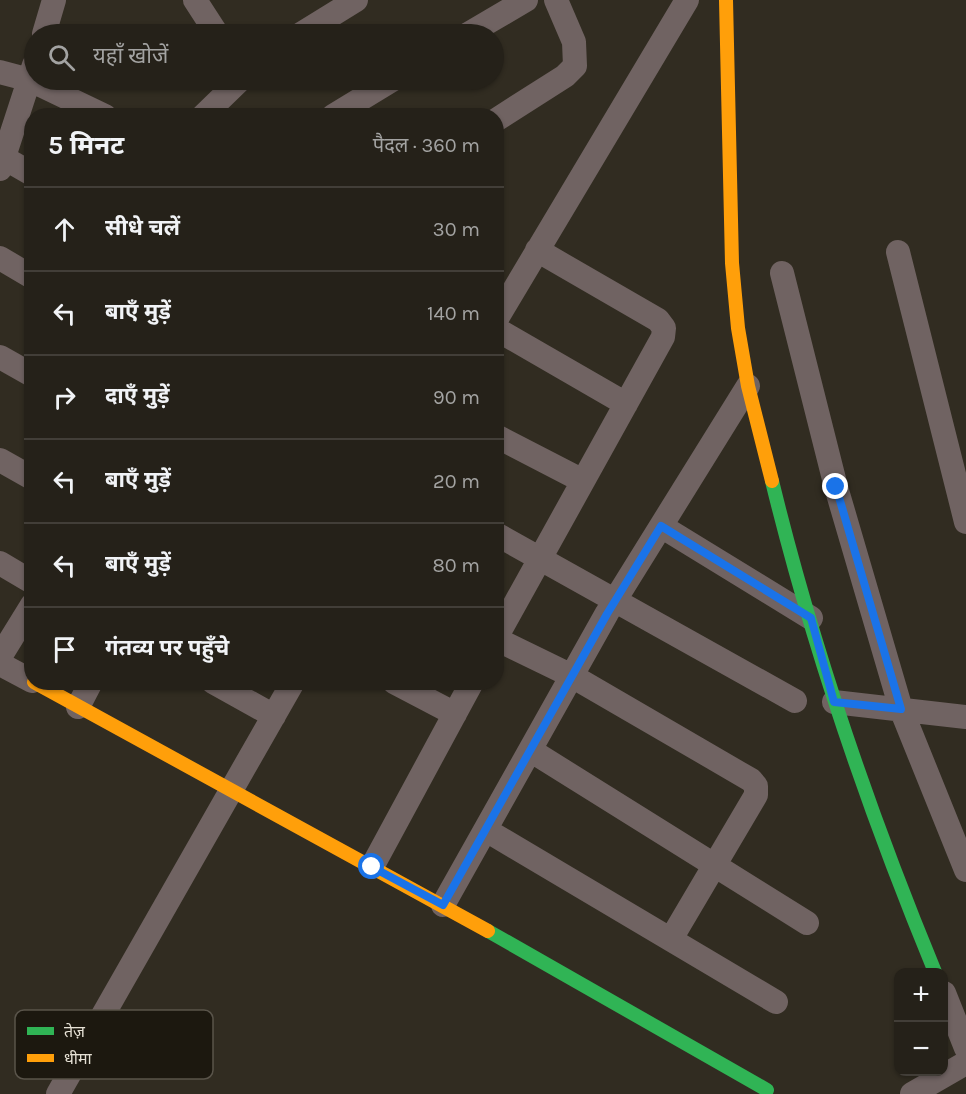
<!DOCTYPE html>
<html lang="hi">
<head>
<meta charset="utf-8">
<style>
	:root { --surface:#252119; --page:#2d2922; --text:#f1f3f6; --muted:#a3a3a2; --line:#423e38 }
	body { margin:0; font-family:Karla,"Noto Sans Devanagari",sans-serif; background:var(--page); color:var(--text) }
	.controls { position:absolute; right:18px; bottom:18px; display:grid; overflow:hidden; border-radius:12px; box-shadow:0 2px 4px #0004 }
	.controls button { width:54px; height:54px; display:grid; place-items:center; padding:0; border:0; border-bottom:2px solid var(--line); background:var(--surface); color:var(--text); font:30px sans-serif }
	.stop { position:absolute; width:18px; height:18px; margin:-14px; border:4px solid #1a73e8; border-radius:50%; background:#fff }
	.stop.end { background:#1a73e8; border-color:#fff; box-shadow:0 2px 6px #0008 }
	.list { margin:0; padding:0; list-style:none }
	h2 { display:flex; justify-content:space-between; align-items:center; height:78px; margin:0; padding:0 24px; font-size:26px }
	h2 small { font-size:20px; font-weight:400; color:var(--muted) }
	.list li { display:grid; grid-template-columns:39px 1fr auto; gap:18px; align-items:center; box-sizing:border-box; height:84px; padding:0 24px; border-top:2px solid var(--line) }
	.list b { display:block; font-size:22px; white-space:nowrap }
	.list em { font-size:20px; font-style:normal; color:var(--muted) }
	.icon { flex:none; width:33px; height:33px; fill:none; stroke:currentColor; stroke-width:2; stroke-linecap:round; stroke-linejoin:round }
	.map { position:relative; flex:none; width:966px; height:1094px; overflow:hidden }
	.search { position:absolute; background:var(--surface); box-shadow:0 2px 4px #0004; left:24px; top:24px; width:480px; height:66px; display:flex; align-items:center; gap:15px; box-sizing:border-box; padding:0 21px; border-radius:33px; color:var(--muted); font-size:22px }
	.panel { position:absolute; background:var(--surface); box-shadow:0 2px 4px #0004; left:24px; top:108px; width:480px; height:582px; border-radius:24px }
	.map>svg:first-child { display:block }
</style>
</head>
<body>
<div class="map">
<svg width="966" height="1094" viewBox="0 0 966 1094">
	<rect width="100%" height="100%" fill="#312c21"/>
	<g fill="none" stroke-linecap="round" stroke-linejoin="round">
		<path stroke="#706362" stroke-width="24" d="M 195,0 L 217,34
			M 44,34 L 54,0
			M 301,34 L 356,0
			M 468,34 L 526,0
			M 0,72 L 30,80 L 105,116
			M 203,116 L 240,80
			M 333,116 L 392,80
			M 496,120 L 565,76 L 575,66 L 574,42 L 556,0
			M 4,158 L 32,174
			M 0,169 L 34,65
			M 898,252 L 966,522
			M 0,258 L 32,277
			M 782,273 L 836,487 L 901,709 L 966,870
			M 496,320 L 687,0
			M 496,329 L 626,404
			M 0,357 L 32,375
			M 496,436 L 583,481
			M 0,460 L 32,478
			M 661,526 L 811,618
			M 496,534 L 795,701
			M 0,563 L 32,582
			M 496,638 L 663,337 L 664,328 L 658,320 L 537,250
			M 496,639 L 572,676 L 751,780 L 756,786 L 756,795 L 671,939
			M 0,657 L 32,605
			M 0,664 L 32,681
			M 213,682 L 274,716
			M 394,682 L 455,714
			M 834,702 L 966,717
			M 78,707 L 91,682
			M 530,750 L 807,923
			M 486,830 L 776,1002
			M 372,867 L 472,682
			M 443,905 L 607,613 L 748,386
			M 944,993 L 966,1048
			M 58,1094 L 293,682
			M 912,1094 L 966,1063"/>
		<path stroke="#30b455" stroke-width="14" d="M 772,481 C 813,649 869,812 935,972
			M 488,931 L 767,1090"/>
		<path stroke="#ff9f0a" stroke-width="14" d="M 726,0 L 732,263 L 738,328 L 748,386 L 772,481
			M 34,682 L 488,931"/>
	</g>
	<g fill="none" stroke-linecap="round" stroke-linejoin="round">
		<path stroke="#1a73e8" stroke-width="8" d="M 372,867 L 443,905 L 607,614 L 661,526 L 811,618 L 834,702 L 901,709 L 836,487"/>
	</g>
	<rect x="15" y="1010" width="198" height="69" rx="9" fill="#1c180f" stroke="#59544a" stroke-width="1.5"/>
	<rect x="27" y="1027" width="27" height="8" fill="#30b455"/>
	<rect x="27" y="1054" width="27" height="8" fill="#ff9f0a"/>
	<g font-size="16" fill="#e6e1d5">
		<text x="64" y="1037">तेज़</text>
		<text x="64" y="1064">धीमा</text>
	</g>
</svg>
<div class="controls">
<button>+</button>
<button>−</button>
</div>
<div class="stop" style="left:372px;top:867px"></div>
<div class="stop end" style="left:836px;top:487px"></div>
<div class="search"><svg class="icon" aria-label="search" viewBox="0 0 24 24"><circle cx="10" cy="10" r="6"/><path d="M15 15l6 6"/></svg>यहाँ खोजें</div>
<section class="panel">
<h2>5 मिनट<small>पैदल · 360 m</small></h2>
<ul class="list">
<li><svg class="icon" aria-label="ahead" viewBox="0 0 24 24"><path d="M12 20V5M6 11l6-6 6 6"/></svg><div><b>सीधे चलें</b></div><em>30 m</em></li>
<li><svg class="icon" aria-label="left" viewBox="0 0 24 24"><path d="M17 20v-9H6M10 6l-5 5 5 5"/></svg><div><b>बाएँ मुड़ें</b></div><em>140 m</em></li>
<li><svg class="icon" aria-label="right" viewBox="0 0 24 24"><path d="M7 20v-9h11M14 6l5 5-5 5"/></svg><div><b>दाएँ मुड़ें</b></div><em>90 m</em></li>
<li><svg class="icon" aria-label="left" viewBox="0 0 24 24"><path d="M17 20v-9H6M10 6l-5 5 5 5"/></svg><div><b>बाएँ मुड़ें</b></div><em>20 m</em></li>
<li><svg class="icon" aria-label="left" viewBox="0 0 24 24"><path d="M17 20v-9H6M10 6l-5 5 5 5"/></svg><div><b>बाएँ मुड़ें</b></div><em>80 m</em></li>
<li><svg class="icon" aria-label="arrive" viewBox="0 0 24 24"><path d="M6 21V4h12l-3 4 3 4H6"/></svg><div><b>गंतव्य पर पहुँचे</b></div></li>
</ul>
</section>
</div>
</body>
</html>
